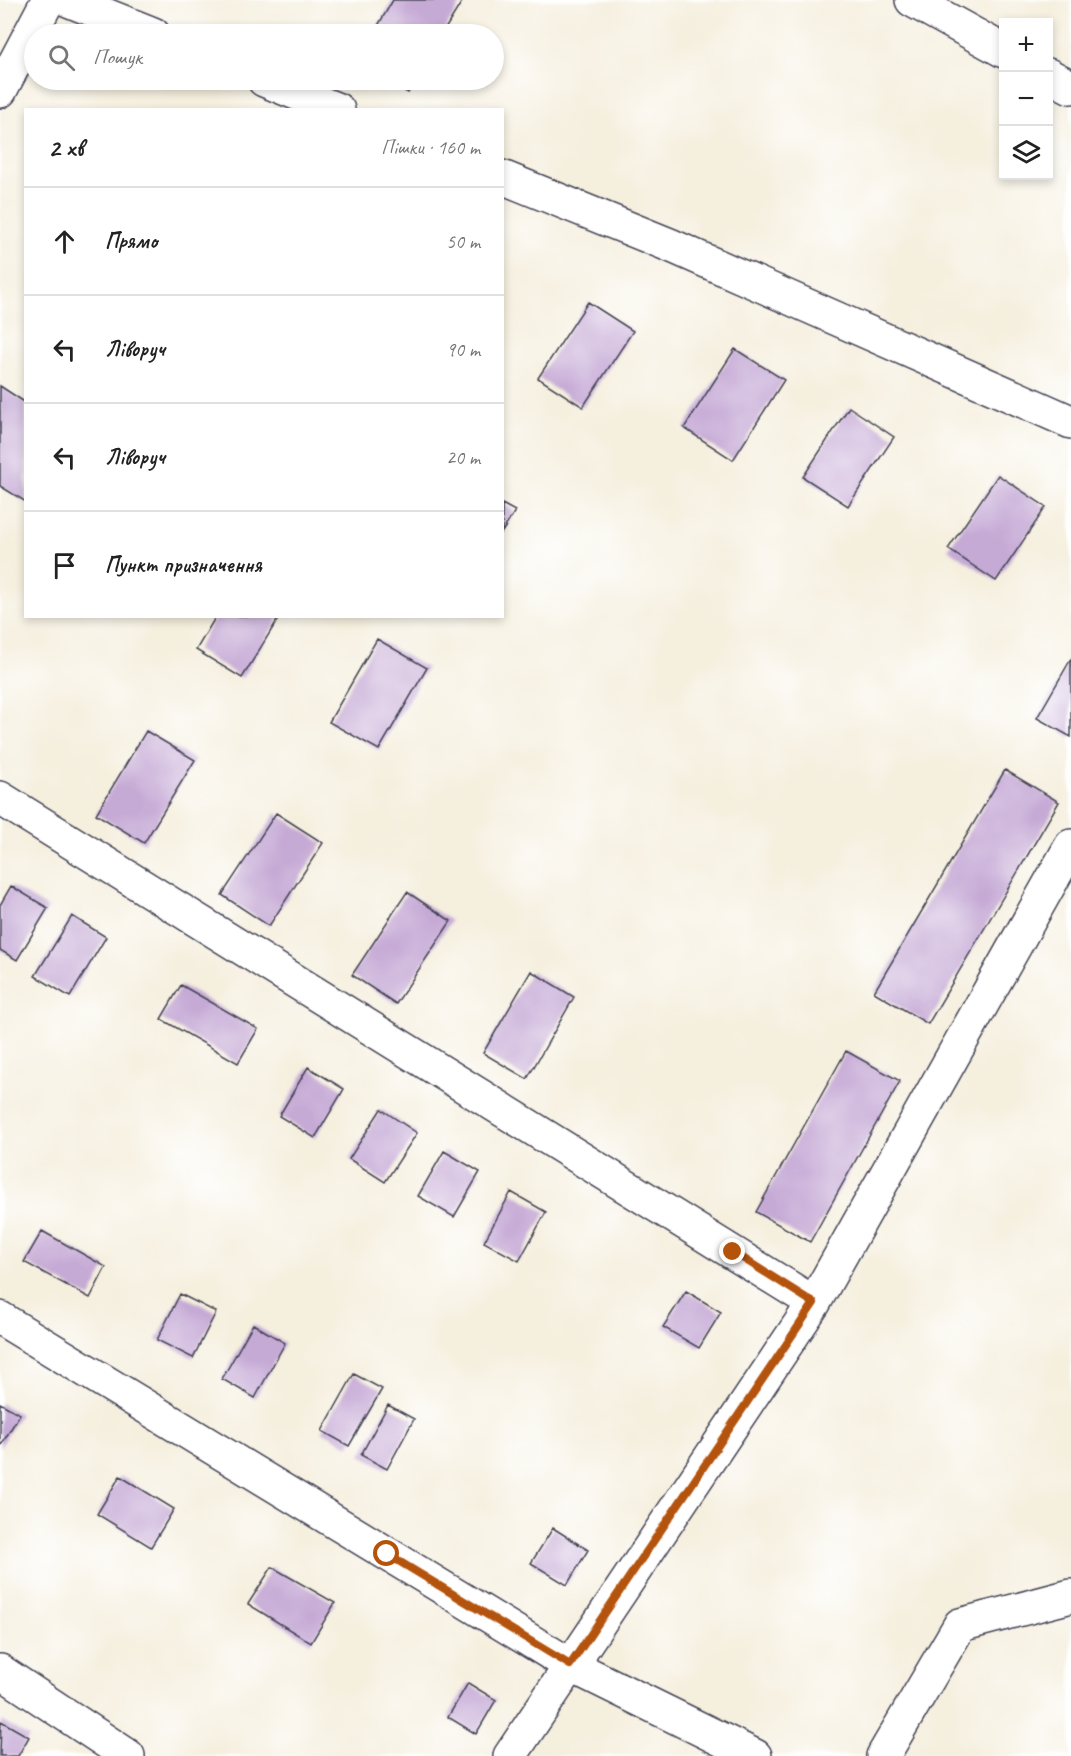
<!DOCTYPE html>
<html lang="uk">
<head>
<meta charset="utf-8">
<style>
	:root { --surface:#fff; --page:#f6f6f6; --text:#222; --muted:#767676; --line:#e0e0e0 }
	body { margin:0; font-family:Caveat,sans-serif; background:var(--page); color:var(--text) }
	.controls { position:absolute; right:18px; top:18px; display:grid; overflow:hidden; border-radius:0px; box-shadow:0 3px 9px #0003 }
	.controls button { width:54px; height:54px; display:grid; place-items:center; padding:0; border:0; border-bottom:2px solid var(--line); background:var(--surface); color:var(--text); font:30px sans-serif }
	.stop { position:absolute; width:18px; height:18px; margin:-14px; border:4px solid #b45309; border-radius:50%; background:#fff }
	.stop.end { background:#b45309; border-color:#fff; box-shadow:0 2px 6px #0008 }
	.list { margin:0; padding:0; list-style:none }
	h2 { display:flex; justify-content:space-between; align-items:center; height:78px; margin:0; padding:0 24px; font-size:26px }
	h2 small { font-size:20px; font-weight:400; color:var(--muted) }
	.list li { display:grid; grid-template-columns:39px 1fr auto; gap:18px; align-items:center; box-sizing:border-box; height:108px; padding:0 24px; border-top:2px solid var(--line) }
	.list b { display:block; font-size:22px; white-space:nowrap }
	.list em { font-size:20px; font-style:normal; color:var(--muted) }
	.icon { flex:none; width:33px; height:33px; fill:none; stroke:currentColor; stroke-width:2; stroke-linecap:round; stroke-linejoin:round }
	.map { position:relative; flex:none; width:1071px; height:1756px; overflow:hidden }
	.search { position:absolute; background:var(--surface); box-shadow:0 3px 9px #0003; left:24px; top:24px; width:480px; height:66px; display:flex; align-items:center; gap:15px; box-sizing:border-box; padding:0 21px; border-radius:33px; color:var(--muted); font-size:22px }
	.panel { position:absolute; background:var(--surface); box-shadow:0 3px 9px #0003; left:24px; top:108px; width:480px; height:510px; border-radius:0px }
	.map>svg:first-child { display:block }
</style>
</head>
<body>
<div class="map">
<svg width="1071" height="1756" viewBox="0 0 1071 1756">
	<rect width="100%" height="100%" fill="#fff"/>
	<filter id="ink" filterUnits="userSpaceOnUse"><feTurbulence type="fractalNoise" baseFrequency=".0167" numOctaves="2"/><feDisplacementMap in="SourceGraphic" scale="12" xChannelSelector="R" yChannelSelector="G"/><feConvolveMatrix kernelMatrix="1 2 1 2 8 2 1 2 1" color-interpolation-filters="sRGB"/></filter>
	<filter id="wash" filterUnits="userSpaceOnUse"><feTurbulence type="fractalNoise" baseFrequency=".008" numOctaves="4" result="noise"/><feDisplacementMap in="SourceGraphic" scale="24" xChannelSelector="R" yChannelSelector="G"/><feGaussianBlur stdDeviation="1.35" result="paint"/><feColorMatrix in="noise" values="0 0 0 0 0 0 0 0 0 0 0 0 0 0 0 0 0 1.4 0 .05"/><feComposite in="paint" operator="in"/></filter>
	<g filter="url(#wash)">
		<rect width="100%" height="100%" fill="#f5efde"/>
		<g id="blocks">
			<path fill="#c6aad6" d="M 393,0 L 463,0 L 442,34 L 373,34 Z
				M 385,80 L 415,80 L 408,93 Z
				M 588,302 L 633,331 L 583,407 L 538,378 Z
				M 735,349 L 784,380 L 733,460 L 684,428 Z
				M 0,386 L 26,403 L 26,502 L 0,486 Z
				M 849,407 L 894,437 L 848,506 L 803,477 Z
				M 998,475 L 1046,507 L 996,581 L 948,549 Z
				M 502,504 L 515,511 L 502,532 Z
				M 216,616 L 280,616 L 242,678 L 196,650 Z
				M 377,639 L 427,668 L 379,750 L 329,722 Z
				M 1071,659 L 1071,737 L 1037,718 Z
				M 146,731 L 195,760 L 144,843 L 96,814 Z
				M 1005,770 L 1059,802 L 928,1024 L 874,992 Z
				M 276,813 L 323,843 L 269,926 L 222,895 Z
				M 11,886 L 48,908 L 17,960 L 0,950 L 0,905 Z
				M 407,892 L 451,921 L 396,1004 L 352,975 Z
				M 72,916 L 106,937 L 70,997 L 35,976 Z
				M 531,971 L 574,997 L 527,1079 L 483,1053 Z
				M 181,985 L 258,1029 L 238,1063 L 161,1019 Z
				M 846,1051 L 900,1081 L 810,1242 L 756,1212 Z
				M 308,1067 L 344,1089 L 315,1138 L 279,1116 Z
				M 381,1109 L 417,1133 L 385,1182 L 349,1159 Z
				M 444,1151 L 480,1172 L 454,1217 L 418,1196 Z
				M 511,1192 L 546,1212 L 519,1261 L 484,1242 Z
				M 42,1231 L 106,1267 L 90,1298 L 24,1262 Z
				M 686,1291 L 721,1312 L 699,1348 L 663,1327 Z
				M 180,1294 L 216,1312 L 193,1358 L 157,1340 Z
				M 253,1324 L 285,1343 L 255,1398 L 222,1379 Z
				M 354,1374 L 382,1389 L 349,1446 L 322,1431 Z
				M 0,1403 L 20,1414 L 0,1447 Z
				M 388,1405 L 414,1419 L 387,1469 L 361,1455 Z
				M 120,1476 L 174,1509 L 151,1547 L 97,1514 Z
				M 553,1528 L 588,1550 L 567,1585 L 531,1563 Z
				M 272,1567 L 335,1603 L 311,1643 L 248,1604 Z
				M 468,1683 L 496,1700 L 476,1734 L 448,1717 Z
				M 1,1721 L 29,1737 L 18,1756 L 0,1756 Z"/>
		</g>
	</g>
	<g filter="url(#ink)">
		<use href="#blocks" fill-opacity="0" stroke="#424153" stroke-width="1.5"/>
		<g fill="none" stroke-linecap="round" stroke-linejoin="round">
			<defs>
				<path id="minor" d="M 68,0 L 153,34
					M 912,0 L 1004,51
					M 1048,75 L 1071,87
					M 264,80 L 338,110
					M 0,91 L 48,0
					M 502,177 L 672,246 L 1071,422
					M 0,798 L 814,1303
					M 0,1318 L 570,1665 L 755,1756
					M 0,1671 L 128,1756
					M 510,1756 L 814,1303 L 1071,846
					M 883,1756 L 960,1625 L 1071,1596"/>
			</defs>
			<use href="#minor" stroke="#424153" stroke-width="36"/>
			<use href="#minor" stroke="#fff" stroke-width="33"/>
		</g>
	</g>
	<g fill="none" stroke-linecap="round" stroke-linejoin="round" filter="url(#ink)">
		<path stroke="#b45309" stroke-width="8" d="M 387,1554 L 570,1665 L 814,1303 L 733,1252"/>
	</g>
</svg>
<div class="controls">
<button>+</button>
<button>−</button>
<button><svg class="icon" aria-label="layers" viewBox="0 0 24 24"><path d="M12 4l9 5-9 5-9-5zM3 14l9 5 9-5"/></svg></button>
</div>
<div class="stop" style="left:387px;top:1554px"></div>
<div class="stop end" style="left:733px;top:1252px"></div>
<div class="search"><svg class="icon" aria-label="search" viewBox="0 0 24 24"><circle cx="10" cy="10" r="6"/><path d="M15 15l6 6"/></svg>Пошук</div>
<section class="panel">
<h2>2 хв<small>Пішки · 160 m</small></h2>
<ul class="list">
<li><svg class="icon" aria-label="ahead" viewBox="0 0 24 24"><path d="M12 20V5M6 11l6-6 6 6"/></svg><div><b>Прямо</b></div><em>50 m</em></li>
<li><svg class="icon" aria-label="left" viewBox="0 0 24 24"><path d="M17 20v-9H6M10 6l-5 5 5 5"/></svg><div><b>Ліворуч</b></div><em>90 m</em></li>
<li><svg class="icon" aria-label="left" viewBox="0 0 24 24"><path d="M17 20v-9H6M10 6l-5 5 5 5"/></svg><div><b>Ліворуч</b></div><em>20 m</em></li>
<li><svg class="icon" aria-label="arrive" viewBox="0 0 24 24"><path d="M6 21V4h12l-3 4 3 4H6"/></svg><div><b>Пункт призначення</b></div></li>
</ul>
</section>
</div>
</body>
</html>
